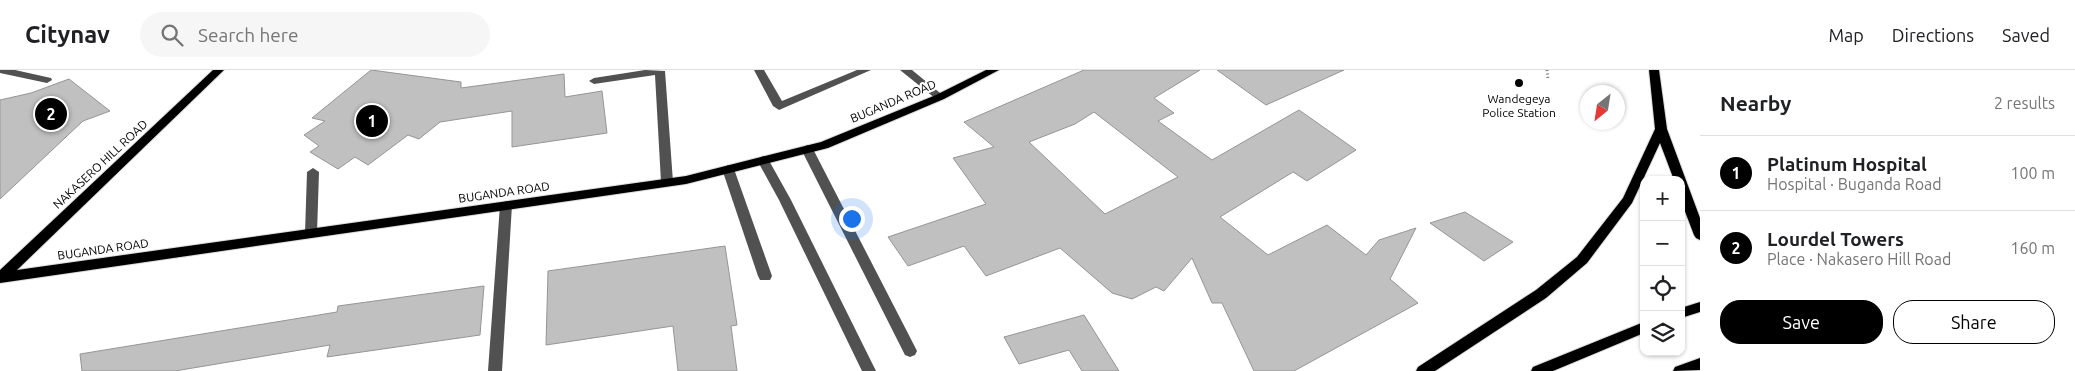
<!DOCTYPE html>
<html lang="en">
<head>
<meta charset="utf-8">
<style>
	:root { --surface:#fff; --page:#f6f6f6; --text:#202124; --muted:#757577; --line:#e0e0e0; --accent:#000 }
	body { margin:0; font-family:Ubuntu,sans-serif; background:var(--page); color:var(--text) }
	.controls { position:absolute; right:15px; bottom:15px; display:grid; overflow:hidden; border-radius:10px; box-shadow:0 1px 4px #0004 }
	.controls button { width:45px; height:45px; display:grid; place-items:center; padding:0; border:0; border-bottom:1px solid var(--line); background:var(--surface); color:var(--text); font:25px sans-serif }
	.compass { position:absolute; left:1580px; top:15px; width:45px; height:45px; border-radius:50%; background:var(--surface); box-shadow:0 1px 4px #0004; rotate:210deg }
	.you { position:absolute; left:851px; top:148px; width:18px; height:18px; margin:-12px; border:4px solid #fff; border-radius:50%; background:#1a73e8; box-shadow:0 0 0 8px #1a73e833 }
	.badge { display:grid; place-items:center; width:32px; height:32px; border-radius:50%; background:var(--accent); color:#fff; font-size:16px; font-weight:700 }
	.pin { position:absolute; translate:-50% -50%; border:2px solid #fff; box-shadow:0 1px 5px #0006 }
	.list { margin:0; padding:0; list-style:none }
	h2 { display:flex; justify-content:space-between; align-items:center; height:65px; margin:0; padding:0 20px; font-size:21px }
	h2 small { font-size:16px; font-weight:400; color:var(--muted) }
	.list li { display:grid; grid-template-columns:32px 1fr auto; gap:15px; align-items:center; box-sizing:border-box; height:75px; padding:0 20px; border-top:1px solid var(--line) }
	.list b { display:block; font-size:19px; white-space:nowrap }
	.list p { margin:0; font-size:16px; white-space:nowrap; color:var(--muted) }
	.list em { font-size:16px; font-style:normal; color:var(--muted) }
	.actions { display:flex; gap:10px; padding:15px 20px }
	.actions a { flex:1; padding:11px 0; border:1px solid var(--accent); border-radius:20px; text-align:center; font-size:18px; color:var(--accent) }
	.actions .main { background:var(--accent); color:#fff }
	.icon { flex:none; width:28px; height:28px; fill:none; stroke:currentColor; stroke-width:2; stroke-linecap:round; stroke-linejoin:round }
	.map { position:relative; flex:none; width:1700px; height:301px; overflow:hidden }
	header { display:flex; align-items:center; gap:30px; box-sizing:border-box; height:70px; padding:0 25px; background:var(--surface); border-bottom:1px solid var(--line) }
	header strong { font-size:24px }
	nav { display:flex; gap:28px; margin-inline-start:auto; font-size:18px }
	.search { width:350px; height:45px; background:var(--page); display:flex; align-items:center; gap:12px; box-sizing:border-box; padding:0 18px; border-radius:28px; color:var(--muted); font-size:19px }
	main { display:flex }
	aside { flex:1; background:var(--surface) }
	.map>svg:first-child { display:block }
</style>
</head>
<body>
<header>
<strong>Citynav</strong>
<div class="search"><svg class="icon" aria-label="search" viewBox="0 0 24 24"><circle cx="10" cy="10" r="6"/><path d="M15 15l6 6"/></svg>Search here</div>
<nav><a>Map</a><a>Directions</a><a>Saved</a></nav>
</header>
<main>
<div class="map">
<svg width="1700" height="301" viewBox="0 0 1700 301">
	<rect width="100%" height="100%" fill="#fff"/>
	<path fill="#c0c0c0" stroke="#959595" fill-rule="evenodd" d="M 371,0 L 461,12 L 461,18 L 564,4 L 565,27 L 602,21 L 607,63 L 512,77 L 512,41 L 440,52 L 419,69 L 408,65 L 368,95 L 355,87 L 338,99 L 310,82 L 319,76 L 304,65 L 325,51 L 312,48 Z
		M 1084,0 L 1200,0 L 1154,28 L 1174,43 L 1158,51 L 1212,90 L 1299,40 L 1356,80 L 1307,111 L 1293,102 L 1220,147 L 1268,185 L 1327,155 L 1366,185 L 1379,170 L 1416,158 L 1390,209 L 1418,233 L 1294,301 L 1254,301 L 1222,233 L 1212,233 L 1192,188 L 1164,221 L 1156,217 L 1132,229 L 1112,223 L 1060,178 L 986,206 L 964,176 L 908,196 L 888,167 L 986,134 L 953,88 L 994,77 L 964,52 ZM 1094,42 L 1178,107 L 1105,144 L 1029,72 L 1075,54 Z
		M 1217,0 L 1344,0 L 1266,35 Z
		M 69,9 L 110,41 L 83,51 L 0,129 L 0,30 L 31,23 Z
		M 1465,142 L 1513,172 L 1484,191 L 1430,153 Z
		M 725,176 L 737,255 L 731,256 L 737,301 L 678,301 L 673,256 L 546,275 L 548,201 Z
		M 484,216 L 480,265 L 327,287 L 330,275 L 175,301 L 82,301 L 80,284 L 337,242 L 338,236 Z
		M 1084,245 L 1119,301 L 1082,301 L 1069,280 L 1019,294 L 1004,267 Z"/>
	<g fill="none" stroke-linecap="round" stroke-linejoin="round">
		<defs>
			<path id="major" d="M 213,0 L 224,0 L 17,200 L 686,106 L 821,72 L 936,25 L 986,0 L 999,0 L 944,29 L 828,78 L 686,114 L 0,213 L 0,200 Z
				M 1649,0 L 1659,0 L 1667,59 L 1700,148 L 1700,170 L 1696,168 L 1694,165 L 1681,131 L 1681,110 L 1674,110 L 1660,73 L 1632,133 L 1587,193 L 1546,228 L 1435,301 L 1416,301 L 1418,297 L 1536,220 L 1577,187 L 1623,128 L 1655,59 Z
				M 1700,232 L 1700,242 L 1681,248 L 1681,238 Z
				M 1644,252 L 1644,263 L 1553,301 L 1531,301 L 1533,297 Z
				M 1700,288 L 1700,300 L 1673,301 L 1675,297 Z"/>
		</defs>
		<use href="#major" stroke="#dbdbdb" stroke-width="2"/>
		<path stroke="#737373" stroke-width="3" stroke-dasharray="1 2.5" stroke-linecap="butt" d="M 1547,0 L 1548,10"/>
		<path fill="#515151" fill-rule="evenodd" d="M 0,0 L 15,0 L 51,8 L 52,10 L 47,13 L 0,3 Z
			M 645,0 L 665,1 L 673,112 L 667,116 L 661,112 L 655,5 L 594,14 L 589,11 L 594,8 Z
			M 754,0 L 764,0 L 782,31 L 857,0 L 871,0 L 779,40 L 773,36 Z
			M 900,0 L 912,0 L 945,27 L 940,30 L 936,29 Z
			M 807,75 L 813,79 L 915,277 L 917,281 L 915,285 L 910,287 L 905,285 L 801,79 Z
			M 763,86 L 767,87 L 791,130 L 876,301 L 862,301 L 779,130 L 757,90 Z
			M 728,95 L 734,99 L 772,206 L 770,210 L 760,210 L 758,206 L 722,99 Z
			M 313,98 L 319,102 L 317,163 L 315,166 L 307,166 L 305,163 L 307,102 Z
			M 506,131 L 512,135 L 502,301 L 488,301 L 500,135 Z"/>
		<use href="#major" fill="#000" fill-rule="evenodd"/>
	</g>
	<circle fill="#000" stroke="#fff" stroke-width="2" cx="1519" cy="13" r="5"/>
	<g text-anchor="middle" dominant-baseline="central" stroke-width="4.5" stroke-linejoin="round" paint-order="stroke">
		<g font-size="12" fill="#000" stroke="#fff">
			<text x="1519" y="28">Wandegeya<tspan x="1519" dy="14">Police Station</tspan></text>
		</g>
		<g font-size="12" fill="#000" stroke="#fff">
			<text transform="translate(893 31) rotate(-23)">BUGANDA ROAD</text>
			<text transform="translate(100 94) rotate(-43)">NAKASERO HILL ROAD</text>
			<text transform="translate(504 122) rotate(-8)">BUGANDA ROAD</text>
			<text transform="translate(103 179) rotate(-8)">BUGANDA ROAD</text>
		</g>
	</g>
</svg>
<div class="controls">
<button>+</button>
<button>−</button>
<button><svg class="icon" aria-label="locate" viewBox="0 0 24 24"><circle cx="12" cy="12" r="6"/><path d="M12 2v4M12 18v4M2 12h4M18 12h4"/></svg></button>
<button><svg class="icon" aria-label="layers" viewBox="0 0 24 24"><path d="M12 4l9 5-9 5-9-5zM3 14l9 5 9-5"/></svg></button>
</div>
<svg class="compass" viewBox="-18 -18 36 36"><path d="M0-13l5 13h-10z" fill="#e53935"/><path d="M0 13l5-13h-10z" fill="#757577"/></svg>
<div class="you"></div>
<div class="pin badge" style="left:372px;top:51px">1</div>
<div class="pin badge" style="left:51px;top:44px">2</div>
</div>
<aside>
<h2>Nearby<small>2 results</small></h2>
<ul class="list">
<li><span class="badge">1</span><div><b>Platinum Hospital</b><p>Hospital · Buganda Road</p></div><em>100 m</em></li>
<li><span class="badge">2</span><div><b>Lourdel Towers</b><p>Place · Nakasero Hill Road</p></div><em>160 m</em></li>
</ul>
<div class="actions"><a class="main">Save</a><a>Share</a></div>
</aside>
</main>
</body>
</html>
